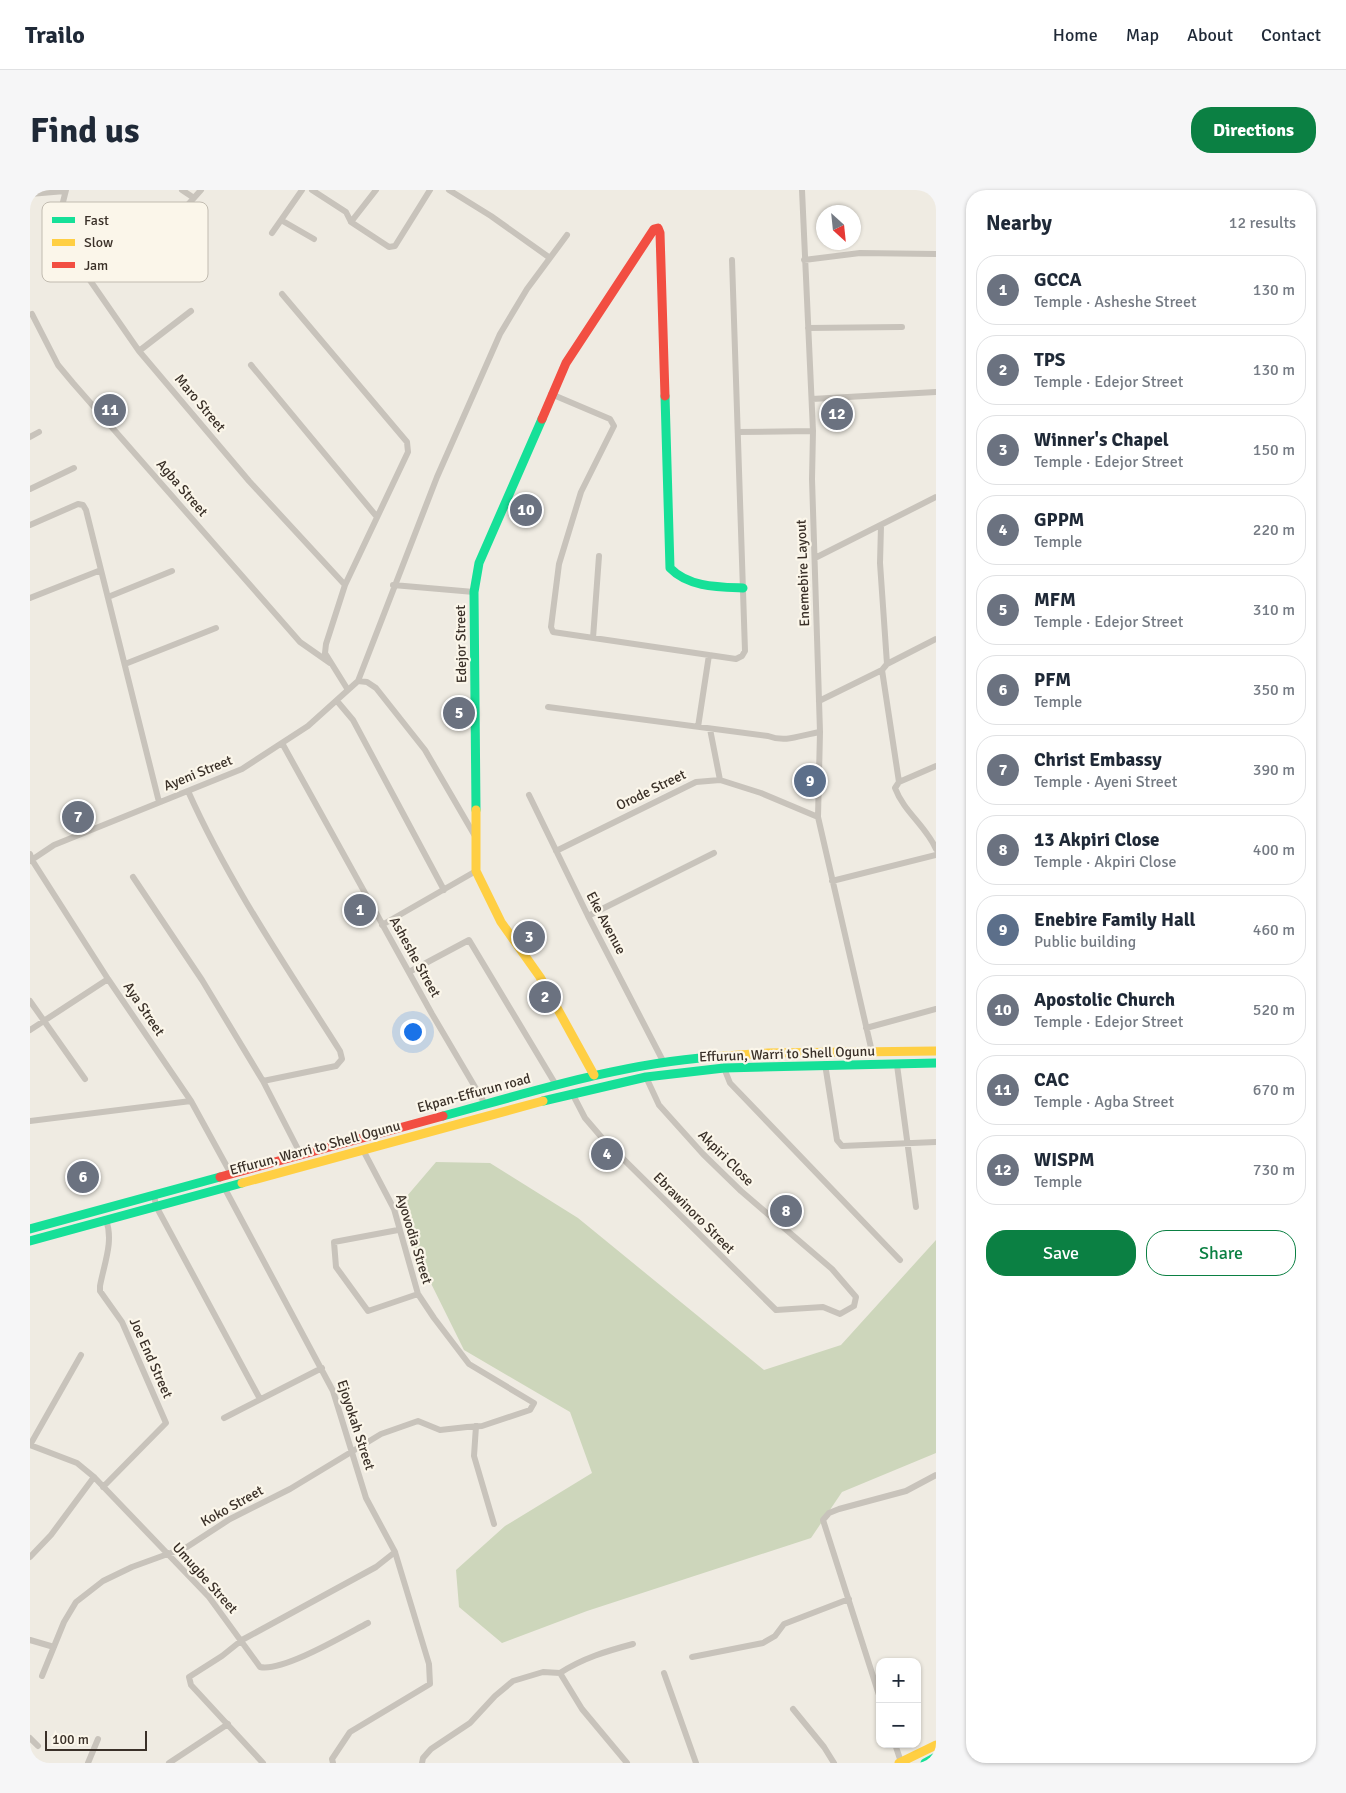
<!DOCTYPE html>
<html lang="en">
<head>
<meta charset="utf-8">
<style>
	:root { --surface:#fff; --page:#f6f6f7; --text:#1f2937; --muted:#747a83; --line:#e0e1e3; --accent:#0b8043 }
	body { margin:0; font-family:Signika,sans-serif; background:var(--page); color:var(--text) }
	.controls { position:absolute; right:15px; bottom:15px; display:grid; overflow:hidden; border-radius:10px; box-shadow:0 1px 4px #0004 }
	.controls button { width:45px; height:45px; display:grid; place-items:center; padding:0; border:0; border-bottom:1px solid var(--line); background:var(--surface); color:var(--text); font:25px sans-serif }
	.compass { position:absolute; left:786px; top:15px; width:45px; height:45px; border-radius:50%; background:var(--surface); box-shadow:0 1px 4px #0004; rotate:153deg }
	.scale { position:absolute; left:15px; bottom:12px; width:102px; box-sizing:border-box; padding-left:5px; border:2px solid #3a3028; border-top:0; font-size:14px; line-height:18px; white-space:nowrap; color:#3a3028; -webkit-text-stroke:4px #fbf6ea; paint-order:stroke }
	.you { position:absolute; left:382px; top:841px; width:18px; height:18px; margin:-12px; border:4px solid #fff; border-radius:50%; background:#1a73e8; box-shadow:0 0 0 8px #1a73e833 }
	.badge { display:grid; place-items:center; width:32px; height:32px; border-radius:50%; background:var(--accent); color:#fff; font-size:16px; font-weight:700 }
	.pin { position:absolute; translate:-50% -50%; border:2px solid #fff; box-shadow:0 1px 5px #0006 }
	.list { margin:0; padding:0; list-style:none }
	h2 { display:flex; justify-content:space-between; align-items:center; height:65px; margin:0; padding:0 20px; font-size:21px }
	h2 small { font-size:16px; font-weight:400; color:var(--muted) }
	.list li { display:grid; grid-template-columns:32px 1fr auto; gap:15px; align-items:center; box-sizing:border-box; height:70px; margin:0 10px 10px; padding:0 10px; border:1px solid var(--line); border-radius:20px }
	.list b { display:block; font-size:19px; white-space:nowrap }
	.list p { margin:0; font-size:16px; white-space:nowrap; color:var(--muted) }
	.list em { font-size:16px; font-style:normal; color:var(--muted) }
	.actions { display:flex; gap:10px; padding:15px 20px }
	.actions a { flex:1; padding:11px 0; border:1px solid var(--accent); border-radius:20px; text-align:center; font-size:18px; color:var(--accent) }
	.actions .main { background:var(--accent); color:#fff }
	.map { position:relative; flex:none; width:906px; height:1573px; overflow:hidden; border-radius:20px }
	header { display:flex; align-items:center; gap:30px; box-sizing:border-box; height:70px; padding:0 25px; background:var(--surface); border-bottom:1px solid var(--line) }
	header strong { font-size:24px }
	nav { display:flex; gap:28px; margin-inline-start:auto; font-size:18px }
	.intro { display:flex; align-items:center; justify-content:space-between; box-sizing:border-box; height:120px; padding:0 30px }
	h1 { margin:0; font-size:35px }
	.button { padding:12px 22px; border-radius:20px; background:var(--accent); color:#fff; font-size:18px; font-weight:700 }
	main { display:flex; gap:30px; padding:0 30px }
	aside { flex:1; background:var(--surface); border-radius:20px; box-shadow:0 1px 4px #0004 }
	.map>svg:first-child { display:block }
</style>
</head>
<body>
<header>
<strong>Trailo</strong>
<nav><a>Home</a><a>Map</a><a>About</a><a>Contact</a></nav>
</header>
<div class="intro"><h1>Find us</h1><a class="button">Directions</a></div>
<main>
<div class="map">
<svg width="906" height="1573" viewBox="0 0 906 1573">
	<rect width="100%" height="100%" fill="#efebe2"/>
	<path fill="#cdd6bb" d="M 406,972 L 460,973 L 548,1028 L 734,1180 L 811,1155 L 906,1050 L 906,1263 L 812,1302 L 781,1348 L 557,1421 L 472,1453 L 429,1417 L 426,1380 L 475,1336 L 562,1283 L 540,1222 L 434,1160 L 380,1051 L 377,1006 Z"/>
	<g fill="none" stroke-linecap="round" stroke-linejoin="round">
		<path stroke="#c8c3bb" stroke-width="6" d="M 36,0 L 28,32 L 32,50 L 109,161 L 219,291 L 315,395
			M 152,0 L 164,8
			M 282,0 L 316,22 L 321,32 L 359,57 L 365,56 L 400,0
			M 419,0 L 461,26 L 520,68
			M 772,0 L 783,241 L 782,289 L 790,542 L 788,627 L 842,862
			M 0,4 L 35,1
			M 251,30 L 284,49
			M 321,32 L 346,0
			M 138,37 L 171,0
			M 242,43 L 272,0
			M 774,70 L 830,63 L 906,64
			M 252,104 L 377,252 L 378,262 L 315,395 L 296,454 L 295,463 L 318,500
			M 2,124 L 28,175 L 43,193 L 270,452 L 300,473
			M 778,138 L 872,137
			M 109,161 L 161,121
			M 221,175 L 347,327
			M 521,204 L 580,229 L 584,236 L 551,302 L 529,374 L 521,437 L 523,442 L 706,469 L 712,466 L 715,461 L 702,70
			M 782,209 L 906,202
			M 708,242 L 783,241
			M 0,247 L 9,242
			M 0,299 L 44,278
			M 0,335 L 48,314 L 53,315 L 56,320 L 129,612
			M 851,336 L 850,373 L 857,474
			M 785,368 L 906,307
			M 363,395 L 444,402
			M 78,407 L 142,381
			M 0,408 L 71,380
			M 563,448 L 569,366
			M 95,474 L 186,438
			M 852,480 L 869,592 L 865,598 C 874,622 896,636 906,659
			M 328,491 L 337,492 L 346,498 L 395,560 L 445,646
			M 307,511 L 323,530 L 414,700
			M 789,511 L 852,480 L 857,474 L 906,449
			M 518,517 L 738,546 C 756,553 771,545 790,542
			M 668,537 L 679,465
			M 680,539 L 690,590
			M 252,553 L 402,824 L 455,914
			M 869,592 L 906,576
			M 158,601 C 199,693 256,776 310,861 L 312,869 L 306,876 L 233,891
			M 499,605 L 558,726 L 633,871
			M 526,661 L 666,592 L 690,590 L 731,603 L 788,627
			M 0,664 L 2,670 L 78,789 L 161,911 L 201,984
			M 0,671 L 24,655 L 212,579 L 278,536 L 328,491 L 407,287 L 470,144 L 497,99 L 537,45
			M 103,687 L 172,790 L 233,891 L 271,965
			M 802,691 L 906,665
			M 558,726 L 684,663
			M 352,735 L 446,681
			M 379,782 L 439,750 L 526,895
			M 0,811 L 55,889
			M 836,838 L 906,819
			M 0,840 L 78,789
			M 795,874 L 807,950 L 812,956 L 906,952
			M 867,875 L 886,1017
			M 694,878 L 700,893 L 870,1070
			M 542,903 L 555,928 L 573,949 L 746,1120 L 793,1117 L 810,1124 L 824,1116 L 826,1107 L 802,1079 L 711,1001 L 673,964 L 629,915 L 616,887
			M 0,931 L 161,911
			M 194,997 L 303,1201 L 336,1308 L 365,1362 L 399,1474 L 400,1494 L 320,1542 L 302,1569 L 303,1573
			M 124,1005 L 126,1016 L 230,1209
			M 368,1040 L 304,1052 L 306,1077 L 338,1121 L 388,1104
			M 51,1165 L 0,1255 L 47,1273 L 64,1287 L 179,1407 L 230,1477 C 253,1482 315,1445 338,1433
			M 194,1228 L 292,1178
			M 446,1236 L 444,1266 L 464,1334
			M 73,1297 L 136,1233 L 92,1132 L 70,1101 L 70,1096 C 74,1074 84,1051 76,1030
			M 0,1367 L 21,1345 L 64,1287
			M 0,1450 L 24,1457
			M 662,1467 L 733,1453 L 745,1446 L 754,1434 L 819,1409
			M 530,1483 C 553,1468 577,1461 603,1454
			M 634,1483 L 666,1573
			M 12,1486 L 34,1432 L 46,1412 L 73,1391 L 102,1377 L 157,1357 L 200,1329 L 260,1299 L 351,1244 L 388,1231 L 410,1240 L 437,1237 L 452,1236 L 500,1220 L 504,1213 L 439,1174 L 404,1128 L 388,1104 L 364,1019 L 333,960
			M 850,1508 L 793,1330 L 799,1323 L 809,1319 L 876,1301 L 906,1285
			M 763,1519 L 794,1557 L 804,1573
			M 0,1548 L 8,1556
			M 865,1554 L 871,1572
			M 58,1573 L 68,1549
			M 139,1573 L 198,1534
			M 233,1573 L 161,1495 L 159,1487 L 192,1466 L 212,1450 L 346,1377 L 365,1362
			M 392,1573 L 393,1568 L 401,1559 L 440,1533 L 465,1506 L 483,1491 L 513,1482 L 530,1483 L 552,1519 L 597,1573"/>
		<path stroke="#16e098" stroke-width="9" d="M 635,206 L 640,378 C 658,397 688,397 713,398
			M 446,620 L 444,402 L 449,373 L 512,229
			M 513,911 L 616,887 L 694,878 L 906,873
			M 413,926 C 501,902 590,874 681,867
			M 0,1039 L 190,987
			M 0,1051 L 212,993
			M 895,1573 L 906,1567"/>
		<path stroke="#ffcf43" stroke-width="9" d="M 446,620 L 446,681 L 471,732 L 510,787 L 564,885
			M 681,867 L 738,863 L 906,861
			M 212,993 L 513,911
			M 869,1573 L 906,1555"/>
		<path stroke="#f24e42" stroke-width="9" d="M 512,229 L 536,173 L 624,39 L 628,38 L 630,43 L 635,206
			M 190,987 L 413,926"/>
	</g>
	<g text-anchor="middle" dominant-baseline="central" stroke-width="4.5" stroke-linejoin="round" paint-order="stroke">
		<g font-size="14" fill="#3a3028" stroke="#fbf6ea">
			<text transform="translate(170 213) rotate(50)">Maro Street</text>
			<text transform="translate(152 298) rotate(49)">Agba Street</text>
			<text transform="translate(773 383) rotate(-92)">Enemebire Layout</text>
			<text transform="translate(431 454) rotate(-91)">Edejor Street</text>
			<text transform="translate(168 583) rotate(-22)">Ayeni Street</text>
			<text transform="translate(621 600) rotate(-26)">Orode Street</text>
			<text transform="translate(576 733) rotate(62)">Eke Avenue</text>
			<text transform="translate(385 767) rotate(61)">Asheshe Street</text>
			<text transform="translate(114 819) rotate(56)">Aya Street</text>
			<text transform="translate(757 864) rotate(-2)">Effurun, Warri to Shell Ogunu</text>
			<text transform="translate(444 903) rotate(-15)">Ekpan-Effurun road</text>
			<text transform="translate(285 958) rotate(-15)">Effurun, Warri to Shell Ogunu</text>
			<text transform="translate(696 968) rotate(45)">Akpiri Close</text>
			<text transform="translate(664 1023) rotate(45)">Ebrawinoro Street</text>
			<text transform="translate(384 1049) rotate(73)">Ayovodia Street</text>
			<text transform="translate(121 1168) rotate(66)">Joe End Street</text>
			<text transform="translate(326 1235) rotate(72)">Ejoyokah Street</text>
			<text transform="translate(202 1316) rotate(-29)">Koko Street</text>
			<text transform="translate(175 1388) rotate(48)">Umugbe Street</text>
		</g>
	</g>
	<rect x="12" y="12" width="166" height="80" rx="8" fill="#fbf6ea" stroke="#c1bbb0" stroke-width="1"/>
	<rect x="22" y="27" width="23" height="6" fill="#16e098"/>
	<rect x="22" y="49" width="23" height="7" fill="#ffcf43"/>
	<rect x="22" y="72" width="23" height="6" fill="#f24e42"/>
	<g font-size="14" fill="#3a3028">
		<text x="54" y="35">Fast</text>
		<text x="54" y="57">Slow</text>
		<text x="54" y="80">Jam</text>
	</g>
</svg>
<div class="controls">
<button>+</button>
<button>−</button>
</div>
<svg class="compass" viewBox="-18 -18 36 36"><path d="M0-13l5 13h-10z" fill="#e53935"/><path d="M0 13l5-13h-10z" fill="#747a83"/></svg>
<div class="scale">100 m</div>
<div class="you"></div>
<div class="pin badge" style="left:330px;top:720px;background:#6b7280">1</div>
<div class="pin badge" style="left:515px;top:807px;background:#6b7280">2</div>
<div class="pin badge" style="left:499px;top:747px;background:#6b7280">3</div>
<div class="pin badge" style="left:577px;top:964px;background:#6b7280">4</div>
<div class="pin badge" style="left:429px;top:523px;background:#6b7280">5</div>
<div class="pin badge" style="left:53px;top:987px;background:#6b7280">6</div>
<div class="pin badge" style="left:48px;top:627px;background:#6b7280">7</div>
<div class="pin badge" style="left:756px;top:1021px;background:#6b7280">8</div>
<div class="pin badge" style="left:780px;top:591px;background:#5c6f8a">9</div>
<div class="pin badge" style="left:496px;top:320px;background:#6b7280">10</div>
<div class="pin badge" style="left:80px;top:220px;background:#6b7280">11</div>
<div class="pin badge" style="left:807px;top:224px;background:#6b7280">12</div>
</div>
<aside>
<h2>Nearby<small>12 results</small></h2>
<ul class="list">
<li><span class="badge" style="background:#6b7280">1</span><div><b>GCCA</b><p>Temple · Asheshe Street</p></div><em>130 m</em></li>
<li><span class="badge" style="background:#6b7280">2</span><div><b>TPS</b><p>Temple · Edejor Street</p></div><em>130 m</em></li>
<li><span class="badge" style="background:#6b7280">3</span><div><b>Winner's Chapel</b><p>Temple · Edejor Street</p></div><em>150 m</em></li>
<li><span class="badge" style="background:#6b7280">4</span><div><b>GPPM</b><p>Temple</p></div><em>220 m</em></li>
<li><span class="badge" style="background:#6b7280">5</span><div><b>MFM</b><p>Temple · Edejor Street</p></div><em>310 m</em></li>
<li><span class="badge" style="background:#6b7280">6</span><div><b>PFM</b><p>Temple</p></div><em>350 m</em></li>
<li><span class="badge" style="background:#6b7280">7</span><div><b>Christ Embassy</b><p>Temple · Ayeni Street</p></div><em>390 m</em></li>
<li><span class="badge" style="background:#6b7280">8</span><div><b>13 Akpiri Close</b><p>Temple · Akpiri Close</p></div><em>400 m</em></li>
<li><span class="badge" style="background:#5c6f8a">9</span><div><b>Enebire Family Hall</b><p>Public building</p></div><em>460 m</em></li>
<li><span class="badge" style="background:#6b7280">10</span><div><b>Apostolic Church</b><p>Temple · Edejor Street</p></div><em>520 m</em></li>
<li><span class="badge" style="background:#6b7280">11</span><div><b>CAC</b><p>Temple · Agba Street</p></div><em>670 m</em></li>
<li><span class="badge" style="background:#6b7280">12</span><div><b>WISPM</b><p>Temple</p></div><em>730 m</em></li>
</ul>
<div class="actions"><a class="main">Save</a><a>Share</a></div>
</aside>
</main>
</body>
</html>
